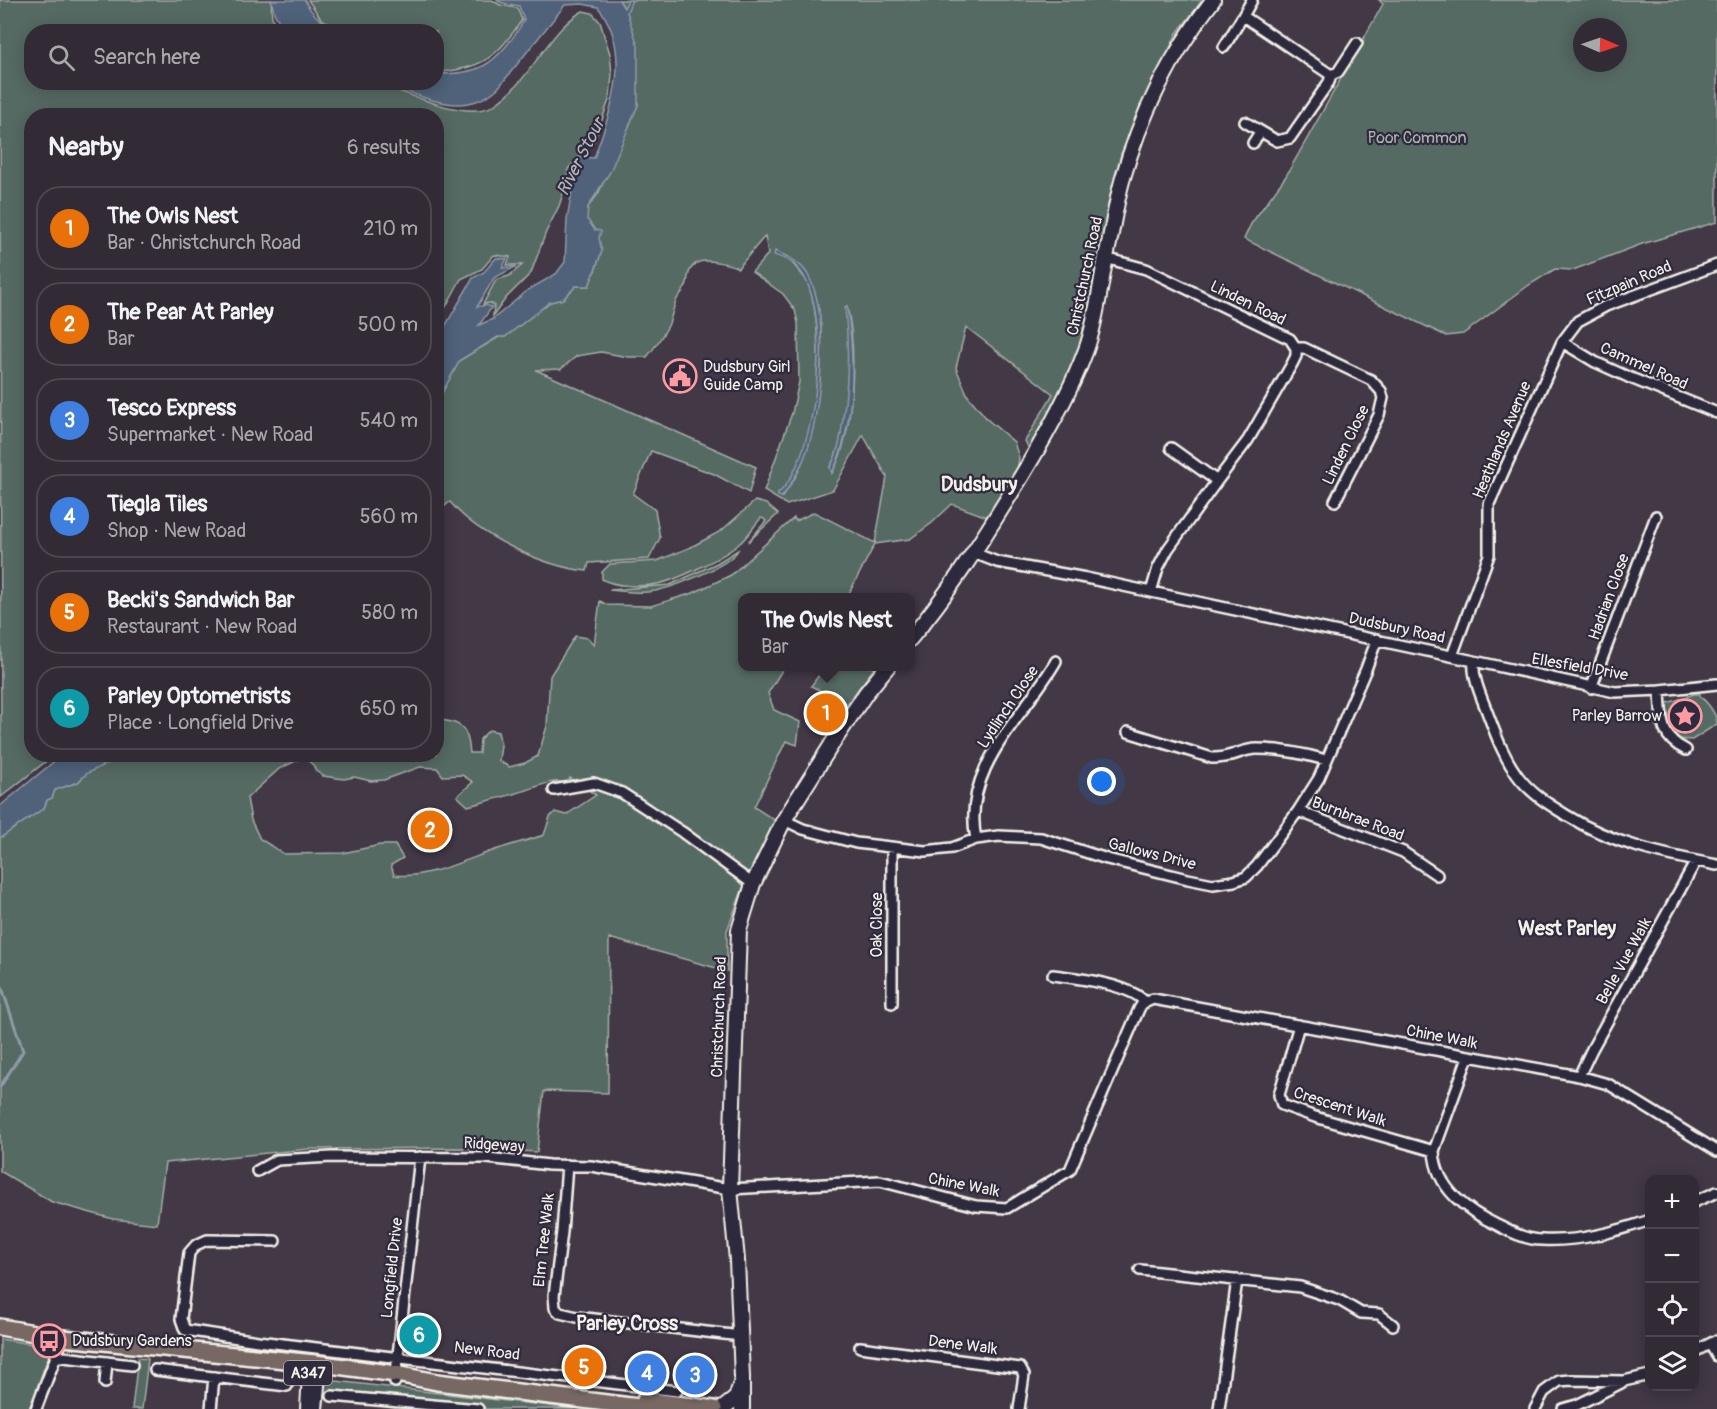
<!DOCTYPE html>
<html lang="en">
<head>
<meta charset="utf-8">
<style>
	:root { --surface:#322a34; --page:#3d3640; --text:#f1f3f6; --muted:#a8a7ac; --line:#4d464f; --accent:#db2777 }
	body { margin:0; font-family:Pangolin,sans-serif; background:var(--page); color:var(--text) }
	.controls { position:absolute; right:18px; bottom:18px; display:grid; overflow:hidden; border-radius:12px; box-shadow:0 3px 15px #0003 }
	.controls button { width:54px; height:54px; display:grid; place-items:center; padding:0; border:0; border-bottom:2px solid var(--line); background:var(--surface); color:var(--text); font:30px sans-serif }
	.compass { position:absolute; left:1573px; top:18px; width:54px; height:54px; border-radius:50%; background:var(--surface); box-shadow:0 3px 15px #0003; rotate:92deg }
	.you { position:absolute; left:1102px; top:782px; width:21px; height:21px; margin:-15px; border:4px solid #fff; border-radius:50%; background:#1a73e8; box-shadow:0 0 0 9px #1a73e833 }
	.badge { display:grid; place-items:center; width:39px; height:39px; border-radius:50%; background:var(--accent); color:#fff; font-size:20px; font-weight:700 }
	.pin { position:absolute; translate:-50% -50%; border:3px solid #fff; box-shadow:0 2px 6px #0006 }
	.popup { position:absolute; left:738px; top:593px; width:177px; height:78px; box-sizing:border-box; display:grid; place-content:center; border-radius:12px; background:var(--surface); filter:drop-shadow(0 2px 4px #0005); font-size:20px; white-space:nowrap; color:var(--muted) }
	.popup b { font-size:22px; color:var(--text) }
	.popup::after { content:''; position:absolute; left:50%; top:100%; margin-left:-12px; border:12px solid transparent; border-top-color:var(--surface) }
	.list { margin:0; padding:0; list-style:none }
	h2 { display:flex; justify-content:space-between; align-items:center; height:78px; margin:0; padding:0 24px; font-size:26px }
	h2 small { font-size:20px; font-weight:400; color:var(--muted) }
	.list li { display:grid; grid-template-columns:39px 1fr auto; gap:18px; align-items:center; box-sizing:border-box; height:84px; margin:0 12px 12px; padding:0 12px; border:2px solid var(--line); border-radius:24px }
	.list b { display:block; font-size:22px; white-space:nowrap }
	.list p { margin:0; font-size:20px; white-space:nowrap; color:var(--muted) }
	.list em { font-size:20px; font-style:normal; color:var(--muted) }
	.icon { flex:none; width:33px; height:33px; fill:none; stroke:currentColor; stroke-width:2; stroke-linecap:round; stroke-linejoin:round }
	.map { position:relative; flex:none; width:1717px; height:1409px; overflow:hidden }
	.search { position:absolute; background:var(--surface); box-shadow:0 3px 15px #0003; left:24px; top:24px; width:420px; height:66px; display:flex; align-items:center; gap:15px; box-sizing:border-box; padding:0 21px; border-radius:24px; color:var(--muted); font-size:22px }
	.panel { position:absolute; background:var(--surface); box-shadow:0 3px 15px #0003; left:24px; top:108px; width:420px; height:654px; border-radius:24px }
	.map>svg:first-child { display:block }
</style>
</head>
<body>
<div class="map">
<svg width="1717" height="1409" viewBox="0 0 1717 1409">
	<rect width="100%" height="100%" fill="#423846"/>
	<filter id="ink" filterUnits="userSpaceOnUse"><feTurbulence type="fractalNoise" baseFrequency=".0167" numOctaves="2"/><feDisplacementMap in="SourceGraphic" scale="12" xChannelSelector="R" yChannelSelector="G"/><feConvolveMatrix kernelMatrix="1 2 1 2 8 2 1 2 1" color-interpolation-filters="sRGB"/></filter>
	<g filter="url(#ink)">
		<path fill="#556a64" stroke="#a4aea6" stroke-width="1.5" fill-rule="evenodd" d="M 0,0 L 271,0 C 273,15 268,19 281,31 L 32,32 L 32,82 L 379,83 C 405,93 469,122 494,105 C 514,92 527,73 541,54 C 553,38 565,21 583,11 L 592,13 L 600,22 L 610,54 L 612,74 L 610,97 L 595,140 L 568,169 L 567,181 L 559,206 L 546,232 L 531,273 L 506,298 L 493,316 L 494,305 L 490,303 L 483,304 L 496,280 L 509,276 L 522,265 L 507,265 L 510,257 L 494,255 L 482,269 L 461,279 L 437,323 L 436,116 L 32,116 L 32,754 L 54,755 L 1,797 Z
			M 308,0 L 492,0 L 500,5 L 517,8 L 522,20 C 497,56 484,69 439,72 L 437,72 L 436,32 L 344,31 L 321,19 Z
			M 619,0 L 1203,0 L 1177,33 L 1121,154 L 1082,339 L 1060,394 L 1035,447 L 1028,447 L 1025,441 L 1053,394 L 966,327 L 956,368 L 968,396 L 988,420 L 1014,442 L 1019,458 L 1016,479 L 990,518 L 952,504 L 932,523 L 910,539 L 875,544 L 847,597 L 742,598 L 742,666 L 784,667 L 768,693 L 774,710 L 800,722 L 797,745 L 786,741 L 754,807 L 776,821 L 744,885 L 727,931 L 727,971 L 609,938 L 608,1093 L 544,1091 L 537,1152 L 461,1148 L 308,1149 L 165,1163 L 157,1224 L 113,1219 L 52,1202 L 0,1171 L 0,838 L 44,808 L 47,800 L 52,798 L 55,790 L 78,782 L 87,773 L 115,760 L 119,755 L 436,754 L 437,750 L 440,748 L 437,742 L 437,720 C 462,721 468,728 470,753 L 479,753 L 480,739 L 489,730 L 498,732 L 501,745 L 499,761 L 509,767 L 525,763 L 538,756 L 547,726 L 550,676 L 575,636 L 588,638 L 594,645 L 600,601 L 607,605 L 651,606 L 693,593 L 731,575 L 794,518 L 796,521 L 814,512 L 875,543 L 887,477 L 863,435 L 833,490 L 787,505 L 764,491 L 792,413 L 799,382 L 798,323 L 795,310 L 783,294 L 752,272 L 768,254 L 765,236 L 738,268 C 730,264 705,258 697,263 C 689,268 688,275 687,283 C 686,289 680,294 677,299 C 673,307 672,317 668,326 C 662,337 655,347 647,357 L 628,357 L 601,352 L 577,356 L 561,369 L 536,370 L 756,467 L 749,493 L 714,474 L 651,451 L 633,494 L 655,510 L 660,538 L 649,559 L 589,563 L 587,571 C 544,567 478,536 450,502 L 437,512 L 437,402 L 460,360 L 499,337 L 505,337 L 550,302 L 563,299 L 576,286 L 589,286 C 600,257 609,246 586,219 L 588,207 L 598,194 L 638,105 L 627,12 ZM 788,257 C 796,262 803,267 808,276 C 833,323 819,422 799,470 C 795,479 788,489 782,497 L 778,494 C 820,456 826,337 809,286 C 805,274 793,267 788,257 ZM 847,306 C 857,349 855,434 832,473 L 830,467 C 852,431 849,349 847,306 ZM 304,757 L 313,765 L 316,771 L 323,776 L 344,779 L 354,777 L 371,781 L 384,780 L 420,767 L 437,768 L 443,776 L 462,775 L 473,782 L 457,796 L 468,806 C 487,801 508,796 527,790 C 542,785 553,779 568,783 L 570,778 L 596,795 L 566,815 L 555,812 L 550,817 L 544,835 C 529,840 513,844 498,849 C 467,859 427,879 394,875 L 391,865 L 403,858 L 395,845 L 380,845 L 343,853 L 284,854 L 260,839 L 251,820 L 247,798 L 279,769 Z
			M 1379,0 L 1717,0 L 1717,222 L 1642,244 L 1573,270 L 1555,269 L 1529,285 L 1463,334 L 1446,336 L 1244,239 L 1251,224 L 1286,176 L 1383,4 ZM 1582,27 L 1618,27 L 1618,63 L 1582,63 Z
			M 755,501 L 766,504 L 778,514 L 748,542 L 766,521 L 764,519 L 761,518 C 754,526 748,536 740,543 C 726,556 676,581 657,584 C 641,587 615,587 602,579 L 602,572 L 610,564 L 657,561 L 691,547 L 721,531 Z
			M 738,550 C 730,566 667,591 647,592 C 635,593 622,591 609,590 L 670,585 L 717,563 Z
			M 825,667 L 825,666 L 875,667 L 847,704 L 811,686 Z
			M 1694,694 L 1700,694 L 1700,697 C 1708,702 1717,715 1717,724 L 1692,740 L 1676,739 L 1659,733 L 1655,723 L 1659,706 Z
			M 0,1339 L 52,1347 L 29,1409 L 0,1409 Z
			M 138,1358 L 148,1359 L 142,1409 L 132,1409 Z
			M 319,1379 L 575,1409 L 478,1409 L 325,1395 L 323,1409 L 316,1409 Z"/>
		<path fill="#4f627a" stroke="#919ba6" stroke-width="1.5" d="M 271,0 L 305,0 C 313,17 323,23 339,31 L 285,31 L 275,15 Z
			M 496,0 L 619,0 L 624,8 L 628,0 L 632,0 L 627,12 L 638,46 L 638,105 L 610,172 L 588,207 L 587,219 L 595,230 L 601,231 L 599,238 L 602,251 L 589,286 L 576,286 L 563,299 L 550,302 L 505,337 L 498,337 L 460,360 L 437,402 L 437,348 L 444,328 L 473,278 L 484,272 L 496,258 L 507,259 L 502,268 L 517,266 L 494,278 L 477,307 L 486,305 L 492,307 L 479,325 L 493,319 L 528,290 L 556,274 L 565,262 L 567,219 L 577,162 L 581,157 L 594,158 C 611,110 634,52 598,7 L 582,4 L 565,5 L 498,88 C 465,119 423,98 387,83 L 436,82 L 437,74 C 451,74 470,73 483,66 C 498,59 516,35 524,20 L 519,6 L 502,3 Z
			M 775,251 C 788,257 801,262 808,275 C 830,315 821,405 808,448 C 802,466 793,482 782,497 L 778,496 L 778,494 C 818,458 834,308 798,268 C 791,260 783,258 774,255 Z
			M 847,306 C 855,359 856,424 832,473 L 830,467 C 839,452 841,436 843,418 C 849,379 849,346 845,307 Z
			M 63,754 L 119,755 L 115,760 L 87,773 L 78,782 L 55,790 L 52,798 L 47,800 L 44,808 L 0,838 L 0,806 Z"/>
		<g fill="none" stroke-linecap="round" stroke-linejoin="round">
			<path stroke="#919ba6" stroke-width="3" d="M 0,982 L 23,1051 L 0,1087"/>
			<defs>
				<path id="minor" d="M 1252,0 L 1243,16 L 1331,75
					M 1224,47 L 1243,16
					M 1245,122 L 1277,141 L 1290,138 L 1329,82 L 1331,75 L 1338,72 L 1357,43
					M 1253,143 L 1260,132
					M 1105,258 L 1146,269 L 1290,339 L 1296,348 L 1296,356 L 1292,364 L 1248,440 L 1217,481 L 1168,549 L 1158,568 L 1151,592
					M 1562,342 L 1595,362 L 1628,377 L 1717,413
					M 1296,348 L 1304,348 L 1371,380 L 1381,391 L 1383,398 L 1379,415 L 1335,501
					M 1171,448 L 1217,481
					M 974,553 L 997,562 L 1086,578 L 1474,661 C 1472,679 1483,700 1489,717 C 1497,738 1504,757 1517,775 C 1530,793 1548,804 1566,815 C 1612,844 1664,855 1717,865
					M 1452,656 L 1489,555 L 1489,504 L 1562,342 L 1578,321 L 1606,306 L 1717,265
					M 1474,661 L 1615,692 L 1660,690 L 1717,684
					M 1591,688 L 1656,516
					M 1660,690 C 1662,718 1658,736 1686,750
					M 1128,732 L 1212,758 C 1232,759 1240,749 1257,749 C 1280,749 1304,754 1326,760
					M 554,790 L 594,783 L 622,793 L 682,832 L 753,884
					M 1298,811 L 1403,852 L 1437,875
					M 784,820 L 803,829 L 856,843 L 925,851 L 952,848 L 976,839 L 999,836 L 1041,838 L 1107,859 L 1188,879 L 1213,884 L 1234,881 L 1246,877 L 1257,866 L 1298,811 L 1319,778 L 1366,669 L 1377,639
					M 976,839 C 961,768 1024,717 1056,661
					M 892,848 L 892,1003
					M 1053,975 C 1076,978 1130,984 1145,1002
					M 1299,1025 L 1279,1095 L 1282,1105 L 1315,1117 L 1434,1151 C 1436,1189 1467,1211 1499,1226 C 1512,1233 1527,1240 1542,1240 C 1579,1242 1615,1232 1650,1220
					M 1579,1076 L 1592,1049 L 1696,861
					M 1434,1151 L 1468,1057
					M 567,1165 L 562,1232 L 554,1296 L 555,1308 L 560,1313 L 577,1317 L 741,1336
					M 257,1171 L 277,1160 L 332,1157 L 487,1158 L 549,1165 L 591,1166 L 730,1189 L 880,1181 L 976,1206 L 1007,1208 L 1070,1170 L 1139,1009 L 1142,1004 L 1153,999 L 1579,1076 L 1608,1084 L 1717,1151
					M 1694,1202 L 1717,1192
					M 275,1241 L 207,1240 L 196,1245 L 189,1253 L 181,1319 L 185,1330 L 258,1341 L 677,1391
					M 1140,1270 L 1300,1287 L 1339,1300 L 1361,1313 L 1379,1314 L 1393,1325
					M 1710,1344 L 1717,1356
					M 860,1347 L 1020,1368 L 1024,1375 L 1019,1409
					M 1694,1352 L 1717,1340
					M 55,1356 L 132,1365
					M 155,1370 L 287,1386
					M 395,1382 L 420,1157
					M 105,1383 L 107,1362
					M 332,1396 L 478,1409
					M 36,1409 L 63,1338
					M 211,1409 L 214,1377
					M 1219,1409 L 1237,1280
					M 1535,1409 L 1544,1392 L 1559,1381 L 1571,1380 L 1624,1381 L 1650,1375
					M 1563,1409 L 1577,1405 L 1621,1383"/>
				<path id="tertiary" d="M 315,1363 L 319,1374 L 316,1409
					M 307,1409 L 309,1373 L 315,1363"/>
				<path id="secondary" d="M 910,639 C 948,594 977,548 1008,498 C 1037,452 1067,401 1086,350 C 1098,317 1100,281 1108,248 C 1113,226 1116,203 1122,181 C 1140,116 1172,53 1213,0
					M 722,1409 L 736,1398 L 740,1386
					M 742,1409 L 742,1377 L 737,1260 L 730,1189 L 739,930 L 753,884 L 784,820 L 832,744 L 866,693 L 888,666"/>
				<path id="primary" d="M 0,1327 L 63,1338 L 315,1363 L 396,1374 L 437,1382 L 655,1409
					M 645,1400 L 714,1409"/>
			</defs>
			<use href="#minor" stroke="#f4f1e8" stroke-width="14"/>
			<use href="#tertiary" stroke="#f4f1e8" stroke-width="16"/>
			<use href="#secondary" stroke="#f4f1e8" stroke-width="18"/>
			<use href="#primary" stroke="#f4f1e8" stroke-width="20"/>
			<use href="#minor" stroke="#2f2a3d" stroke-width="9"/>
			<use href="#tertiary" stroke="#2f2a3d" stroke-width="12"/>
			<use href="#secondary" stroke="#2f2a3d" stroke-width="14"/>
			<use href="#primary" stroke="#776864" stroke-width="15"/>
		</g>
	</g>
	<defs>
		<symbol id="civic-ring" viewBox="-11 -11 22 22"><circle r="9.5" fill="#2f2a3d" stroke="#ff9aa2" stroke-width="1.5"/><path d="M-.6-6.5H3V-4.5H.6V-3L4-1V1h2V6H-6V1h2V-1L-.6-3ZM-1.2 2.5V6h2.4V2.5Z" fill="#ff9aa2"/></symbol>
		<symbol id="sight-ring" viewBox="-11 -11 22 22"><circle r="9.5" fill="#2f2a3d" stroke="#ff9aa2" stroke-width="1.5"/><path d="M0-6L1.8-2.2L6-1.7L2.9 1.2L3.7 5.4L0 3.3L-3.7 5.4L-2.9 1.2L-6-1.7L-1.8-2.2Z" fill="#ff9aa2"/></symbol>
		<symbol id="bus-ring" viewBox="-11 -11 22 22"><circle r="9.5" fill="#2f2a3d" stroke="#ff9aa2" stroke-width="1.5"/><path d="M-5-6H5V4H4V6H2V4H-2V6H-4V4H-5ZM-3.5-4V0h7V-4ZM-3.5 1.2v1.5H-2V1.2ZM2 1.2v1.5H3.5V1.2Z" fill="#ff9aa2"/></symbol>
	</defs>
	<g fill-rule="evenodd">
		<use href="#civic-ring" x="661" y="357" width="38" height="38"/>
		<use href="#sight-ring" x="1666" y="697" width="38" height="38"/>
		<use href="#bus-ring" x="30" y="1322" width="38" height="38"/>
	</g>
	<g text-anchor="middle" dominant-baseline="central" stroke-width="4.5" stroke-linejoin="round" paint-order="stroke">
		<rect fill="#2f2a3d" stroke="#b9b5b5" stroke-width="1.5" x="284" y="1361" width="48" height="24" rx="4.5"/>
		<g font-size="15" font-weight="bold" fill="#f4f1e8">
			<text x="308" y="1373">A347</text>
		</g>
		<g font-size="16" fill="#acb4ad" stroke="#2f2a3d">
			<text x="1417" y="138">Poor Common</text>
		</g>
		<g font-size="16" fill="#f4f1e8" stroke="#2f2a3d">
			<text transform="translate(1085 276) rotate(-78)">Christchurch Road</text>
			<text transform="translate(1629 283) rotate(-23)">Fitzpain Road</text>
			<text transform="translate(1248 303) rotate(26)">Linden Road</text>
			<text transform="translate(1644 366) rotate(24)">Cammel Road</text>
			<text transform="translate(1502 440) rotate(-67)">Heathlands Avenue</text>
			<text transform="translate(1346 445) rotate(-64)">Linden Close</text>
			<text transform="translate(1609 597) rotate(-70)">Hadrian Close</text>
			<text transform="translate(1397 628) rotate(12)">Dudsbury Road</text>
			<text transform="translate(1580 667) rotate(10)">Ellesfield Drive</text>
			<text transform="translate(1008 707) rotate(-56)">Lydlinch Close</text>
			<text transform="translate(1358 819) rotate(21)">Burnbrae Road</text>
			<text transform="translate(1152 854) rotate(14)">Gallows Drive</text>
			<text transform="translate(877 925) rotate(-90)">Oak Close</text>
			<text transform="translate(1624 961) rotate(-61)">Belle Vue Walk</text>
			<text transform="translate(719 1017) rotate(-88)">Christchurch Road</text>
			<text transform="translate(1442 1037) rotate(11)">Chine Walk</text>
			<text transform="translate(1340 1107) rotate(18)">Crescent Walk</text>
			<text transform="translate(494 1145) rotate(4)">Ridgeway</text>
			<text transform="translate(964 1185) rotate(11)">Chine Walk</text>
			<text transform="translate(544 1240) rotate(-84)">Elm Tree Walk</text>
			<text transform="translate(392 1268) rotate(-84)">Longfield Drive</text>
			<text transform="translate(963 1345) rotate(7)">Dene Walk</text>
			<text transform="translate(487 1351) rotate(7)">New Road</text>
		</g>
		<g font-size="16" fill="#f4f1e8" stroke="#2f2a3d" text-anchor="start">
			<text x="703" y="367">Dudsbury Girl<tspan x="703" dy="18">Guide Camp</tspan></text>
			<text x="1662" y="716" text-anchor="end">Parley Barrow</text>
			<text x="72" y="1341">Dudsbury Gardens</text>
		</g>
		<g font-size="18" font-style="italic" fill="#b2b8bc" stroke="#2f2a3d">
			<text transform="translate(581 157) rotate(-63)">River Stour</text>
		</g>
		<g font-size="20" font-weight="bold" fill="#f4f1e8" stroke="#2f2a3d">
			<text x="979" y="484">Dudsbury</text>
			<text x="1567" y="928">West Parley</text>
			<text x="627" y="1323">Parley Cross</text>
		</g>
	</g>
</svg>
<div class="controls">
<button>+</button>
<button>−</button>
<button><svg class="icon" aria-label="locate" viewBox="0 0 24 24"><circle cx="12" cy="12" r="6"/><path d="M12 2v4M12 18v4M2 12h4M18 12h4"/></svg></button>
<button><svg class="icon" aria-label="layers" viewBox="0 0 24 24"><path d="M12 4l9 5-9 5-9-5zM3 14l9 5 9-5"/></svg></button>
</div>
<svg class="compass" viewBox="-18 -18 36 36"><path d="M0-13l5 13h-10z" fill="#e53935"/><path d="M0 13l5-13h-10z" fill="#a8a7ac"/></svg>
<div class="you"></div>
<div class="pin badge" style="left:826px;top:713px;background:#e8710a">1</div>
<div class="popup"><b>The Owls Nest</b>Bar</div>
<div class="pin badge" style="left:430px;top:830px;background:#e8710a">2</div>
<div class="pin badge" style="left:695px;top:1375px;background:#3f7fe0">3</div>
<div class="pin badge" style="left:647px;top:1373px;background:#3f7fe0">4</div>
<div class="pin badge" style="left:584px;top:1367px;background:#e8710a">5</div>
<div class="pin badge" style="left:419px;top:1335px;background:#0f9aa8">6</div>
<div class="search"><svg class="icon" aria-label="search" viewBox="0 0 24 24"><circle cx="10" cy="10" r="6"/><path d="M15 15l6 6"/></svg>Search here</div>
<section class="panel">
<h2>Nearby<small>6 results</small></h2>
<ul class="list">
<li><span class="badge" style="background:#e8710a">1</span><div><b>The Owls Nest</b><p>Bar · Christchurch Road</p></div><em>210 m</em></li>
<li><span class="badge" style="background:#e8710a">2</span><div><b>The Pear At Parley</b><p>Bar</p></div><em>500 m</em></li>
<li><span class="badge" style="background:#3f7fe0">3</span><div><b>Tesco Express</b><p>Supermarket · New Road</p></div><em>540 m</em></li>
<li><span class="badge" style="background:#3f7fe0">4</span><div><b>Tiegla Tiles</b><p>Shop · New Road</p></div><em>560 m</em></li>
<li><span class="badge" style="background:#e8710a">5</span><div><b>Becki's Sandwich Bar</b><p>Restaurant · New Road</p></div><em>580 m</em></li>
<li><span class="badge" style="background:#0f9aa8">6</span><div><b>Parley Optometrists</b><p>Place · Longfield Drive</p></div><em>650 m</em></li>
</ul>
</section>
</div>
</body>
</html>
